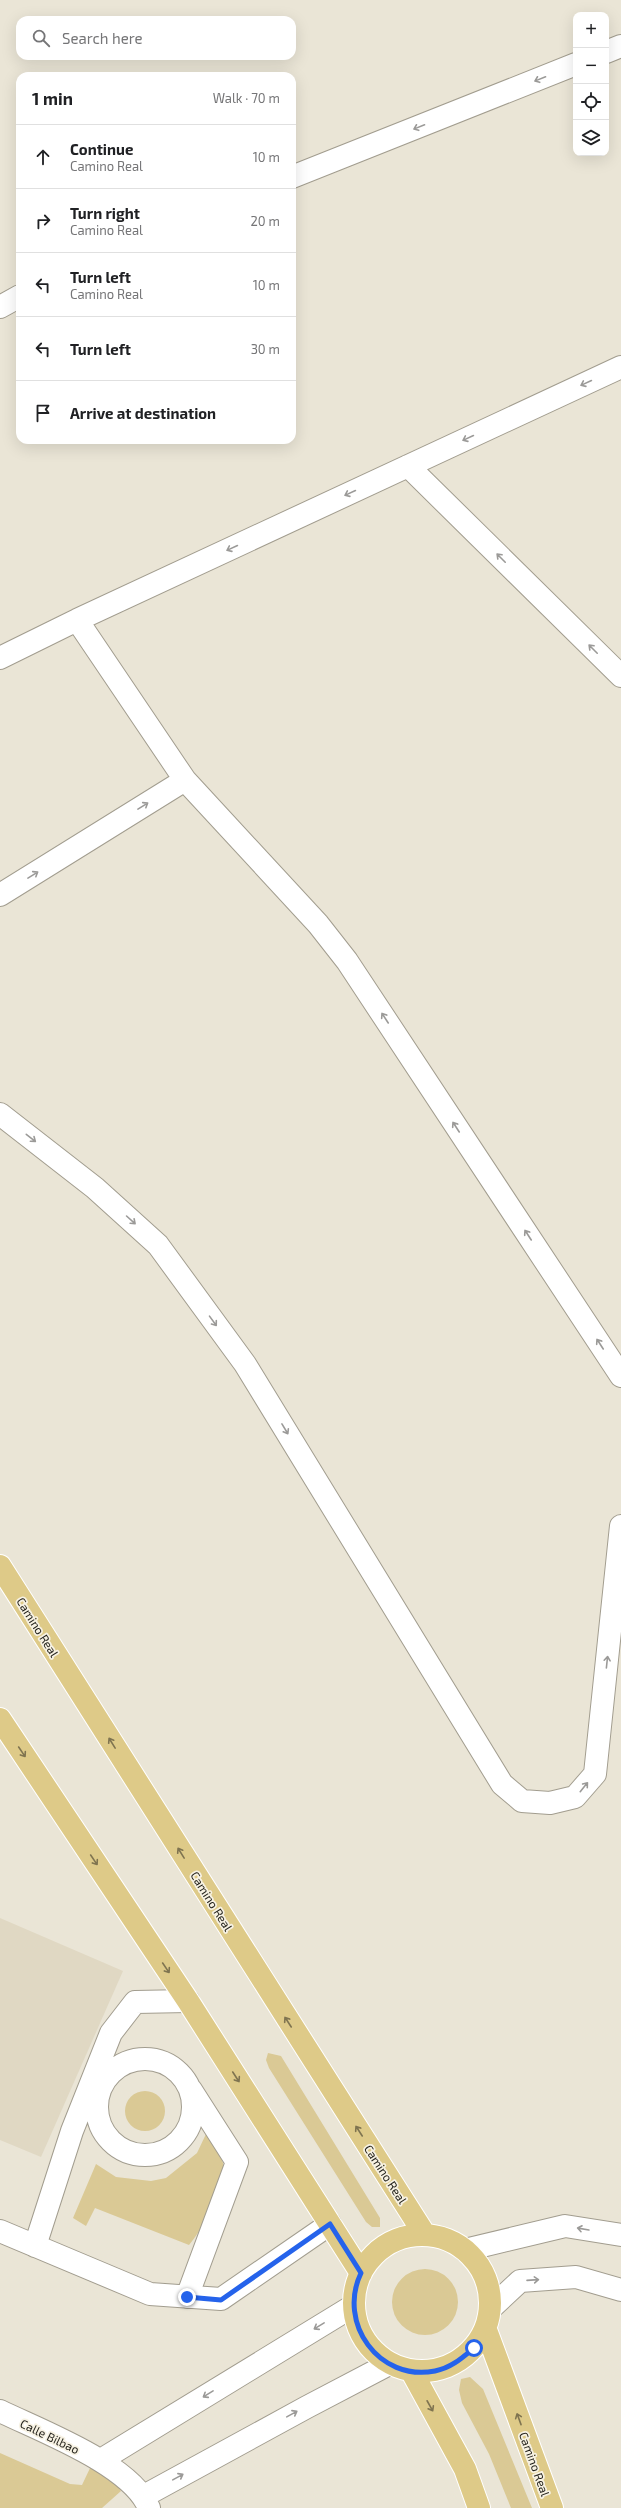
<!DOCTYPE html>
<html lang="en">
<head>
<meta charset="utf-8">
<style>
	:root { --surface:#fff; --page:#f2f2f2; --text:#202124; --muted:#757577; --line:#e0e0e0 }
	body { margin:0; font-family:"Exo 2",sans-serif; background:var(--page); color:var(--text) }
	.controls { position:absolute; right:12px; top:12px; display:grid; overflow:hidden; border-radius:8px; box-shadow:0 4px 16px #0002 }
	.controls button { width:36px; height:36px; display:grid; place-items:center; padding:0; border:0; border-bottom:1px solid var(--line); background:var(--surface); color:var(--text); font:20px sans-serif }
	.stop { position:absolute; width:12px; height:12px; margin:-9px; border:3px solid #2563eb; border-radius:50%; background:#fff }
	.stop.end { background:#2563eb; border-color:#fff; box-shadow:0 1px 4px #0008 }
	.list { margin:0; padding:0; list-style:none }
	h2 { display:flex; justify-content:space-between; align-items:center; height:52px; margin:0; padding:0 16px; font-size:17px }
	h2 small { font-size:13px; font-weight:400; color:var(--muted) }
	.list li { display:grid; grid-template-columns:26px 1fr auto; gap:12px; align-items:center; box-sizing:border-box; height:64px; padding:0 16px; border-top:1px solid var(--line) }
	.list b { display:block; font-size:15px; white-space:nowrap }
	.list p { margin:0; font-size:13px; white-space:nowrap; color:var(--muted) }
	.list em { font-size:13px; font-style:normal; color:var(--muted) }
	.icon { flex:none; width:22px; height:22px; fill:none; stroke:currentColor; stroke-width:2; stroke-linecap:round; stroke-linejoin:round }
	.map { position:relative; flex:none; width:621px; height:2508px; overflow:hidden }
	.search { position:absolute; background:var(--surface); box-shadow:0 4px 16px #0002; left:16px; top:16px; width:280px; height:44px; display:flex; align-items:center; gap:10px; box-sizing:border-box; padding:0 14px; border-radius:12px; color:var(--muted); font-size:15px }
	.panel { position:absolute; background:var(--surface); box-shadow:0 4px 16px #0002; left:16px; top:72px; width:280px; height:372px; border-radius:12px }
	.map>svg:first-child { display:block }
</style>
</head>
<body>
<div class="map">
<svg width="621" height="2508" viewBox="0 0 621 2508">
	<rect width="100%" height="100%" fill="#eae5d6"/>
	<path fill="#e0d8c3" d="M 0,1918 L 123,1971 L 41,2157 L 0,2140 Z"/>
	<path fill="#dac995" d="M 268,2053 L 281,2056 L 380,2218 L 380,2227 L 372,2227 L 366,2222 L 269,2068 L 266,2060 Z
		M125 2111a20 20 0 1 1 40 0a20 20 0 1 1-40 0Z
		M 206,2134 C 211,2142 219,2151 222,2160 C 230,2179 202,2231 189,2245 L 95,2208 L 86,2226 L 73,2218 L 96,2164 L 116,2177 L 151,2181 L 166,2178 L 197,2153 Z
		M392 2302a33 33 0 1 1 66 0a33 33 0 1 1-66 0Z
		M 470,2377 L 483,2389 L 532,2508 L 511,2508 L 489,2454 L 462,2403 L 459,2390 L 461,2379 Z
		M 0,2453 L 70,2484 L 82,2485 L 91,2466 L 110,2475 L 121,2491 L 102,2508 L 0,2508 Z"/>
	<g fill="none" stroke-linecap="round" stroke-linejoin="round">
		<defs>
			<path id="minor" d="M 606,52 L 621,46
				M 292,177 L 576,64
				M 0,307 L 20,296
				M 408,466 L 621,676
				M 77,620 L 185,780 L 318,924 L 347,961 L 621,1376
				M 0,658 L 77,620 L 621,367
				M 0,895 L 185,780
				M 0,1114 L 95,1188 L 158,1245 L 245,1364 L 502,1784 L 522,1801 L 550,1803 L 575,1797 L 595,1774 L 621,1526
				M97 2107a48 48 0 1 1 96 0a48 48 0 1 1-96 0Z
				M 0,2231 L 150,2294 L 221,2299 L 330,2224
				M 35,2246 L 72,2131 L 111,2033 L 135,2002 L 188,2001
				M 465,2250 L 565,2226 L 621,2235
				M 187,2297 L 237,2162 L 191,2090
				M 490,2309 L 520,2281 L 576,2277 L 621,2290
				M 0,2411 C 41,2431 132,2465 149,2508
				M 101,2460 L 353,2306
				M 144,2496 L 307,2407 L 389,2364"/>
			<path id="major" d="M 0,1566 L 425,2235
				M 0,1719 L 188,2001 L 361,2273
				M354 2303a68 68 0 1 1 136 0a68 68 0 1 1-136 0Z
				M 486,2330 L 552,2508
				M 412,2372 L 465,2469 L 479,2508"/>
		</defs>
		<use href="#minor" stroke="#a29d8f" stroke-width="24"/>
		<use href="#major" stroke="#fff" stroke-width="24"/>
		<use href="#minor" stroke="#fff" stroke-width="22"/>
		<use href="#major" stroke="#deca88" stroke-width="22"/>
	</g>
	<defs><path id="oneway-shaft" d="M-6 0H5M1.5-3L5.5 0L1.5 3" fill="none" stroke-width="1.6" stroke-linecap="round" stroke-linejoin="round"/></defs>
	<g stroke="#9b9a98">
		<use href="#oneway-shaft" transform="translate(540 79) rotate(158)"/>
		<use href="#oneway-shaft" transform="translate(419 127) rotate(158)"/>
		<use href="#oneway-shaft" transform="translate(586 383) rotate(155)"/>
		<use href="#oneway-shaft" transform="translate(468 438) rotate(155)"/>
		<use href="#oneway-shaft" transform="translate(350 493) rotate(155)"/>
		<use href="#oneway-shaft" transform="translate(232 548) rotate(155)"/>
		<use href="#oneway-shaft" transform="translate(501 558) rotate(-135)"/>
		<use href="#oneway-shaft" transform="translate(593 649) rotate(-135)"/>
		<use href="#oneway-shaft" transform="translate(143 806) rotate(-32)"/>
		<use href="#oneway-shaft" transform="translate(33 875) rotate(-32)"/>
		<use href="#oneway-shaft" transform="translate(385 1018) rotate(-123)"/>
		<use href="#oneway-shaft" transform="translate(456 1127) rotate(-123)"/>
		<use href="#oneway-shaft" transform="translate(31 1138) rotate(38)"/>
		<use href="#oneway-shaft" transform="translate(131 1220) rotate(42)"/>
		<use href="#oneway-shaft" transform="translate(528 1235) rotate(-123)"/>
		<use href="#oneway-shaft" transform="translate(213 1321) rotate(54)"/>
		<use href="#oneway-shaft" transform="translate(600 1344) rotate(-123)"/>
		<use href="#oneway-shaft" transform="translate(285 1429) rotate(59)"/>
		<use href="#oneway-shaft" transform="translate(607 1662) rotate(-84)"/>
		<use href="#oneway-shaft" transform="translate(584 1787) rotate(-51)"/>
		<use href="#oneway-shaft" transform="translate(583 2229) rotate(-170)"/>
		<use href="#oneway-shaft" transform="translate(533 2280) rotate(-4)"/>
		<use href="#oneway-shaft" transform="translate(319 2326) rotate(149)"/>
		<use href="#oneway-shaft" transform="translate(208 2394) rotate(148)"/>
		<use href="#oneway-shaft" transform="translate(292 2414) rotate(-29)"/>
		<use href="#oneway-shaft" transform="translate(178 2477) rotate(-29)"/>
	</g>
	<g stroke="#7f7450">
		<use href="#oneway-shaft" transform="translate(112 1743) rotate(-122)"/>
		<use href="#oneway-shaft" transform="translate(22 1752) rotate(56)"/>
		<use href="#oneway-shaft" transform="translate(181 1853) rotate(-122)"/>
		<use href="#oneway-shaft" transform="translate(94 1860) rotate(56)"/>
		<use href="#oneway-shaft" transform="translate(166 1968) rotate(56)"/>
		<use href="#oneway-shaft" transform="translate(288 2022) rotate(-123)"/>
		<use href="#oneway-shaft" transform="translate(236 2077) rotate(57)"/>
		<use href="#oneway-shaft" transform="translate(359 2131) rotate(-123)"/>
		<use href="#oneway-shaft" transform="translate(430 2406) rotate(61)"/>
		<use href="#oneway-shaft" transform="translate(519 2419) rotate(-110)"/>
	</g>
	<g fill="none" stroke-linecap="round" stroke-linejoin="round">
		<path stroke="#2563eb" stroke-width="5" d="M 187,2297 L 221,2300 L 330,2224 L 361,2273 C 337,2323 379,2382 435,2371 C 451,2368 462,2358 474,2348"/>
	</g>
	<g text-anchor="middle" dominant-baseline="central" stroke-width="3.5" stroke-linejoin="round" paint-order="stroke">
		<g font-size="12" fill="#201f19" stroke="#f7f2e3">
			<text transform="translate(38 1627) rotate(58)">Camino Real</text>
			<text transform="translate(212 1901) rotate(58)">Camino Real</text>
			<text transform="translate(386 2174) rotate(57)">Camino Real</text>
			<text transform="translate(50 2436) rotate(26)">Calle Bilbao</text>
			<text transform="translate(535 2464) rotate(70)">Camino Real</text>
		</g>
	</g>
</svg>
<div class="controls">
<button>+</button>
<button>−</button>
<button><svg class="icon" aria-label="locate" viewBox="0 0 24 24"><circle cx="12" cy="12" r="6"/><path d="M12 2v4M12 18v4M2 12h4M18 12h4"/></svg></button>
<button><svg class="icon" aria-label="layers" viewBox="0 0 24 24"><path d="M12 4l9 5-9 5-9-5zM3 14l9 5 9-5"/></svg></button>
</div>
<div class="stop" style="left:474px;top:2348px"></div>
<div class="stop end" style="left:187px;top:2297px"></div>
<div class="search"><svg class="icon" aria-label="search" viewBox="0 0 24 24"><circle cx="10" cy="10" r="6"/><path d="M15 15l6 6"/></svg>Search here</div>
<section class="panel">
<h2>1 min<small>Walk · 70 m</small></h2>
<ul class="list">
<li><svg class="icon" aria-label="ahead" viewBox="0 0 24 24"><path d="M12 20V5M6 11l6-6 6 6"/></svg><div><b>Continue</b><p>Camino Real</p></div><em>10 m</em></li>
<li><svg class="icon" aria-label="right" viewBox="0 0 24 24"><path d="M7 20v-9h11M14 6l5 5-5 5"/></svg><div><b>Turn right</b><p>Camino Real</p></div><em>20 m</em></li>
<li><svg class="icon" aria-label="left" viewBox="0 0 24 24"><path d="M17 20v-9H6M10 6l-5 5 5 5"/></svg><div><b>Turn left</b><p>Camino Real</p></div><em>10 m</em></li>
<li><svg class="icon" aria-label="left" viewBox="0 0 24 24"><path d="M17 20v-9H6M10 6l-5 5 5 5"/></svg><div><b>Turn left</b></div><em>30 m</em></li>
<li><svg class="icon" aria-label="arrive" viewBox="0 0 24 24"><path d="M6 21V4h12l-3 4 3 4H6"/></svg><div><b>Arrive at destination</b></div></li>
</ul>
</section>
</div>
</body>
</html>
